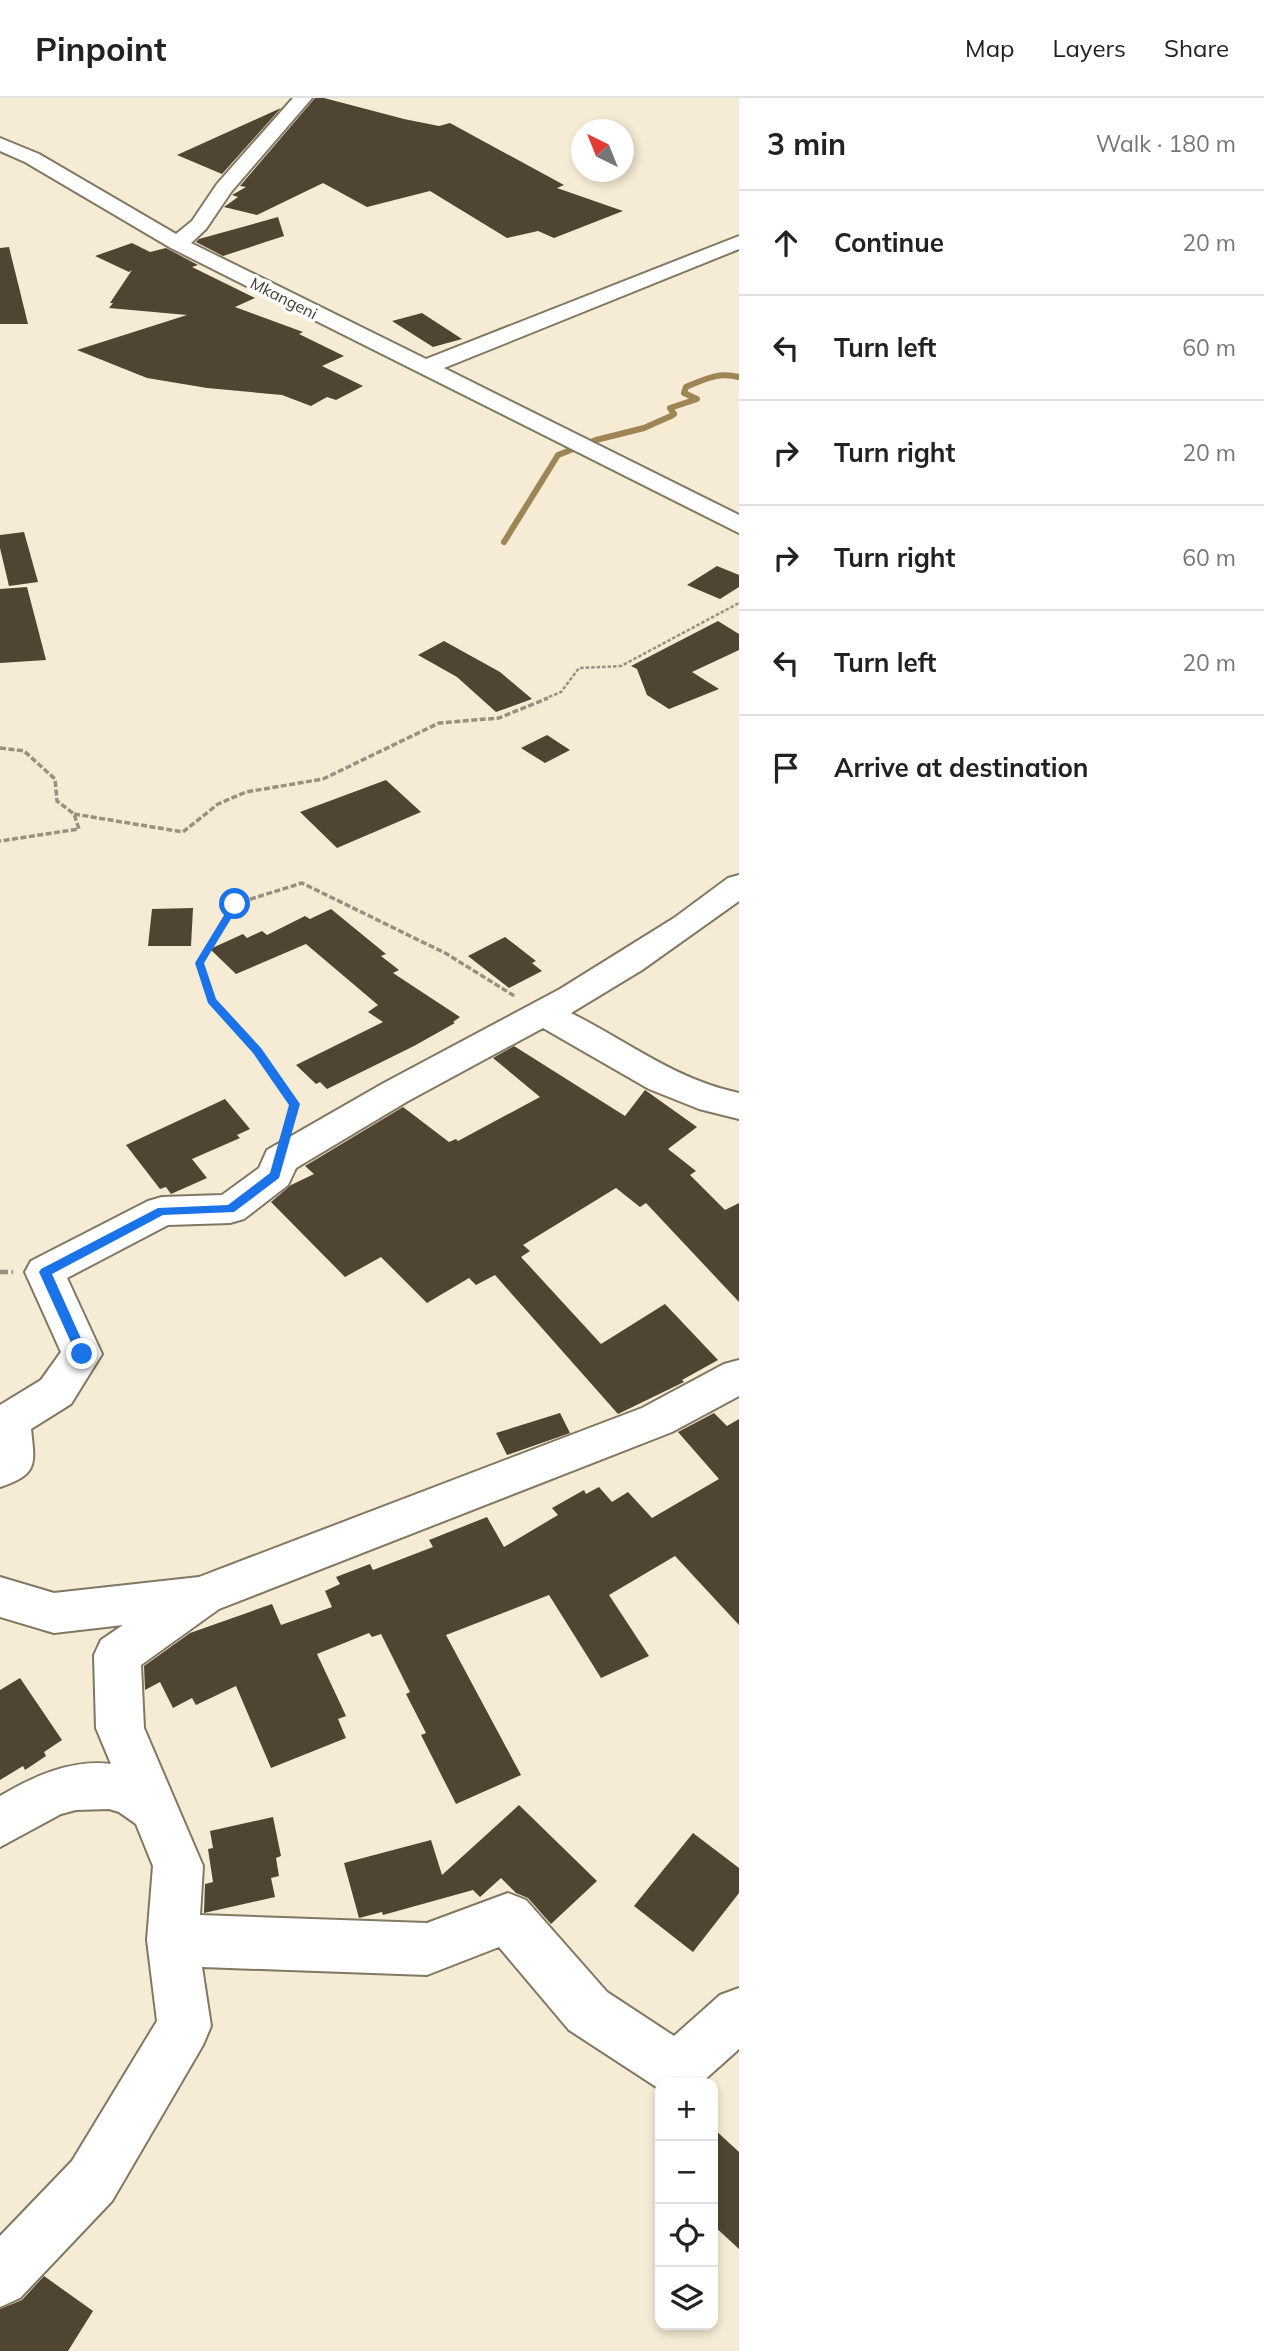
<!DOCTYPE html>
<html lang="en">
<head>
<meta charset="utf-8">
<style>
	:root { --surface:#fff; --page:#f2f2f2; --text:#222; --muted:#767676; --line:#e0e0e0 }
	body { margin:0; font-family:Mulish,sans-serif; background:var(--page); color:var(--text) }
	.controls { position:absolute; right:21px; bottom:21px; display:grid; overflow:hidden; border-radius:14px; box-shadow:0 4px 10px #0003 }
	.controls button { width:63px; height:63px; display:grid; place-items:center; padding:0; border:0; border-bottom:2px solid var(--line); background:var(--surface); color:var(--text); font:35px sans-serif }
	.compass { position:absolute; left:571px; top:21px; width:63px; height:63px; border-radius:50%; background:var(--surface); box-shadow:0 4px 10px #0003; rotate:317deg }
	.stop { position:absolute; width:21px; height:21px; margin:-16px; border:5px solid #1a73e8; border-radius:50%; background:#fff }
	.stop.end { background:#1a73e8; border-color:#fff; box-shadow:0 2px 7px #0008 }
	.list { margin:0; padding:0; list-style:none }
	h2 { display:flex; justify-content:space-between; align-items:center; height:91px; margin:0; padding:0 28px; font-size:30px }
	h2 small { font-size:23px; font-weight:400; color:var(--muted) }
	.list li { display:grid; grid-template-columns:46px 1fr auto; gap:21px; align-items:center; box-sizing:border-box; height:105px; padding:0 28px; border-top:2px solid var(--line) }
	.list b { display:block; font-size:26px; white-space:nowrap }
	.list em { font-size:23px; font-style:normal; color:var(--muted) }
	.icon { flex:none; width:38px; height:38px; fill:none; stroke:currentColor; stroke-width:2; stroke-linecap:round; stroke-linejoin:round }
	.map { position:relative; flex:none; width:739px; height:2253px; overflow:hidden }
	header { display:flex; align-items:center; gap:42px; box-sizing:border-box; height:98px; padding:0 35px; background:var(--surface); border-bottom:2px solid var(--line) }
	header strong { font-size:33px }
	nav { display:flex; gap:38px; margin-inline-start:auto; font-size:24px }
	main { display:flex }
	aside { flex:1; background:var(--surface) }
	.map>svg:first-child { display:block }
</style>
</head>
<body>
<header>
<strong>Pinpoint</strong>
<nav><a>Map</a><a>Layers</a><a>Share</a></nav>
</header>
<main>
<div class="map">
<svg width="739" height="2253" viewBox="0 0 739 2253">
	<rect width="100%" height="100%" fill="#f6ebd4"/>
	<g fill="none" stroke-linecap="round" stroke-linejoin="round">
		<path stroke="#9d8555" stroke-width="6" d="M 504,444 L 558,357 L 596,342 L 644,330 L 671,318 L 674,316 L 670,310 L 697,301 L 684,295 L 686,289 C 705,281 718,274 739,279"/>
	</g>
	<path fill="#4f4532" d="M 315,0 L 324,0 L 404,21 L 439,28 L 450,25 L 564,87 L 557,90 L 623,113 L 554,140 L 538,133 L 507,140 L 430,93 L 367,109 L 323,85 L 257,117 L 224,109 L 238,99 L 232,97 L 246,89 L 240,88 Z
		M 281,10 L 222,76 L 177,57 Z
		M 278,119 L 284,138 L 223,158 L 196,144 L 199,141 Z
		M 132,145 L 150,154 L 166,150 L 198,167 L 192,169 L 255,200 L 235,209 L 303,234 L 299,236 L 344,258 L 322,268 L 363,288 L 336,302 L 327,299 L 311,308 L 282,297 L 207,290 L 147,280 L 77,252 L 187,217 L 109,210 L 113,205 L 110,205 L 132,172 L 129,174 L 95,158 Z
		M 9,149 L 28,226 L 0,226 L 0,150 Z
		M 422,215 L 462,241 L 433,249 L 392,223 Z
		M 24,434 L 38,484 L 9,488 L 0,450 L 0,437 Z
		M 717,468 L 739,477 L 739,489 L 720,501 L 687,487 Z
		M 27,489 L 46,562 L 0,565 L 0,491 Z
		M 718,523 L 739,536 L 739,552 L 692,574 L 719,591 L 669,611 L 647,597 L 637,571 L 631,568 Z
		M 444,543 L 500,574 L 532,601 L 496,614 L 457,579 L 418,557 Z
		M 547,637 L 570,652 L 545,665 L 521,650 Z
		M 386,682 L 421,714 L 337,750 L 300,714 Z
		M 193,810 L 191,848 L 148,848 L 152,811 Z
		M 331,811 L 386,856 L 381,858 L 399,872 L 393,875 L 460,919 L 453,924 L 455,925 L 414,948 L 327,991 L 320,984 L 316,986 L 296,967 L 383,924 L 368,914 L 378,907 L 306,846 L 236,876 L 210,851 L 243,836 L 247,840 L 262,833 L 267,837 L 305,818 L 310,821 Z
		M 505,839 L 536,863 L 532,865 L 542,873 L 509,890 L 468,858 Z
		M 514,948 L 625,1018 L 645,992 L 697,1029 L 668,1051 L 696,1073 L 690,1077 L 725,1112 L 739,1105 L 739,1204 L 646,1105 L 640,1109 L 616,1090 L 523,1147 L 530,1153 L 521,1159 L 601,1246 L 665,1206 L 718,1262 L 682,1282 L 684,1284 L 618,1316 L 495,1177 L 476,1187 L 469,1180 L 427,1205 L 381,1159 L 345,1179 L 271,1104 L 291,1087 L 314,1076 L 305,1068 L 403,1009 L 449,1044 L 456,1041 L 458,1043 L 540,999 L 493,960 Z
		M 225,1001 L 250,1031 L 237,1037 L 240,1040 L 192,1061 L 207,1080 L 171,1096 L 166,1089 L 160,1091 L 126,1047 Z
		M 560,1315 L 570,1335 L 507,1357 L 496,1335 Z
		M 714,1315 L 727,1328 L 739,1321 L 739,1527 L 675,1458 L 609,1497 L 649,1558 L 601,1580 L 549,1497 L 446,1537 L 521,1677 L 456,1706 L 421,1637 L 426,1635 L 406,1596 L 410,1594 L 381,1536 L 372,1539 L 369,1535 L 317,1556 L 346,1618 L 338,1621 L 346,1640 L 271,1670 L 236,1588 L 196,1607 L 192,1600 L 173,1610 L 160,1584 L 145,1592 L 144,1568 L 190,1535 L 272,1506 L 281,1527 L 332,1509 L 325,1493 L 340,1486 L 336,1479 L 370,1466 L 373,1472 L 433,1449 L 429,1442 L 487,1419 L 504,1449 L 558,1417 L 552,1410 L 584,1392 L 586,1396 L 599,1389 L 612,1404 L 628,1394 L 652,1420 L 719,1381 L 678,1334 Z
		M 20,1580 L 62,1642 L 44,1654 L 46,1658 L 25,1672 L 23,1668 L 0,1682 L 0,1592 Z
		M 519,1707 L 597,1783 L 551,1826 L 528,1800 L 516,1795 L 501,1780 L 480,1799 L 473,1792 L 383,1817 L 382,1814 L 359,1820 L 344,1765 L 431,1742 L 442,1777 Z
		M 273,1719 L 281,1758 L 276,1760 L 279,1778 L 271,1780 L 275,1799 L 204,1815 L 205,1786 L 213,1784 L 208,1751 L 213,1750 L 210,1733 Z
		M 693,1735 L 739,1770 L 739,1795 L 693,1854 L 634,1808 Z
		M 713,2030 L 739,2054 L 739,2151 L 713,2127 Z
		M 44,2178 L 93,2213 L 68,2253 L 0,2253 L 0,2211 L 22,2202 Z"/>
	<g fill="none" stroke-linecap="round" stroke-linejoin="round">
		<defs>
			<path id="minor" d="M 293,0 L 312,0 L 231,94 L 206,131 L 191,145 L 426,261 L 739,138 L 739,151 L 444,270 L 739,417 L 739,435 L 171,150 L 25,64 L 0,53 L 0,40 L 39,56 L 176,136 L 192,123 L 217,86 Z
				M 739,777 L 739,803 L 642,872 L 571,915 C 627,943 676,982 739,995 L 739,1021 L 699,1011 L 649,991 L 543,930 L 408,1003 L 296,1070 L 288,1087 L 244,1121 L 230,1125 L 168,1127 L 67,1180 L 102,1256 L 71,1306 L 31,1331 C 35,1367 38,1376 0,1389 L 0,1307 L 41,1282 L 61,1254 L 25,1174 L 31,1163 L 148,1103 L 162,1099 L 222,1097 L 259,1070 L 267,1052 L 382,986 L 560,891 L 674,820 L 728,780 Z
				M 739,1262 L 739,1298 L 672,1334 L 219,1511 L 141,1567 L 144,1630 L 203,1768 L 200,1817 L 427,1825 L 508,1795 L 526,1802 L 607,1894 L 674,1938 L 720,1897 L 739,1890 L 739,1951 L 701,1985 L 660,1985 L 660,1991 L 658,1990 L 569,1932 L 499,1849 L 427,1877 L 202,1869 L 211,1928 L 203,1947 L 112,2103 L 20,2200 L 0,2209 L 0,2138 L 72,2063 L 157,1923 L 147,1842 L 153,1768 L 136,1726 L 119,1714 L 109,1711 L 76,1712 L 61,1716 L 0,1749 L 0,1698 C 34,1678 72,1661 111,1666 L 96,1630 L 94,1557 L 101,1542 L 123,1527 L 54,1535 L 0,1519 L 0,1479 L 54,1495 L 199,1479 L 642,1310 L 724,1266 Z"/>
		</defs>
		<use href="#minor" stroke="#817762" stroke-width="4"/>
		<path stroke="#989080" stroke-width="2.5" stroke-dasharray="3.5 2" stroke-linecap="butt" d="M 544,601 L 561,594 L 579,570 L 621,568 L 739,505"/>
		<path stroke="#989080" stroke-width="3.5" stroke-dasharray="6 2.5" stroke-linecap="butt" d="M 0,650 L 24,653 L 55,681 L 57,703 L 74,716 L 79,731 L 0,743
			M 74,716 L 183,734 L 218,706 L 246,694 L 323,681 L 439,625 L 499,620 L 548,600
			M 291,1020 L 295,1006 L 257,952 L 212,902 L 199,865 L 235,806 L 302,785 L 447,856 L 516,899"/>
		<path stroke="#989080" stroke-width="4.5" stroke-dasharray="8 3.5" stroke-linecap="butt" d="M 0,1174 L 13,1174"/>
		<use href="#minor" fill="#fff" fill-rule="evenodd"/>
	</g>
	<path fill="#1a73e8" d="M 232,804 L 240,806 L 204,865 L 216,901 L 261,950 L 300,1006 L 279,1080 L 234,1114 L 163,1117 L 52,1176 L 88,1256 L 82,1261 L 78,1260 L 39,1174 L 41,1171 L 158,1110 L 228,1107 L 270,1075 L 289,1007 L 253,955 L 208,905 L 195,865 Z"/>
	<g text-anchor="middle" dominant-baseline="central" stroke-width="7" stroke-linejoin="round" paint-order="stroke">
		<g font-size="16" fill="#413c33" stroke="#fff">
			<text transform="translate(284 200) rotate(27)">Mkangeni</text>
		</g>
	</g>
</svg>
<div class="controls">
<button>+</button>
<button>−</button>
<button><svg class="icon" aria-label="locate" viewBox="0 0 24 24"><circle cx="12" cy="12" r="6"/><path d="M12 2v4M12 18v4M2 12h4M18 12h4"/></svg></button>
<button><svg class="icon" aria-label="layers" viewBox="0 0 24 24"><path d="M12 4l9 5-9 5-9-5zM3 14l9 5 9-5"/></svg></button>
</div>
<svg class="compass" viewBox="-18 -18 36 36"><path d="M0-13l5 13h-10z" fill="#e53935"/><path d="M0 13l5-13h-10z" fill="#767676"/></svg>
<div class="stop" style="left:235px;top:806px"></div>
<div class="stop end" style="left:82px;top:1256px"></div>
</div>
<aside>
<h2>3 min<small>Walk · 180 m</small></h2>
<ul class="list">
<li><svg class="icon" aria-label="ahead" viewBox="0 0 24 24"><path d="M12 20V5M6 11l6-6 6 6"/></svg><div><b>Continue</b></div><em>20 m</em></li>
<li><svg class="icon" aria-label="left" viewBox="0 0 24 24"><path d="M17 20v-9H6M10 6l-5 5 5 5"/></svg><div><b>Turn left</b></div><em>60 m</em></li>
<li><svg class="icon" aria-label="right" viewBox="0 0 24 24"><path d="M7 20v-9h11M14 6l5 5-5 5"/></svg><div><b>Turn right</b></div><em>20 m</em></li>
<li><svg class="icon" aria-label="right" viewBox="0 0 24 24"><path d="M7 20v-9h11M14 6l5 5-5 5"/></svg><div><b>Turn right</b></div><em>60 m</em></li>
<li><svg class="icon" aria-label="left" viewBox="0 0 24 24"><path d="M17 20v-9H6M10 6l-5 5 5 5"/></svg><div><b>Turn left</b></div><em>20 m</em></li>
<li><svg class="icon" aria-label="arrive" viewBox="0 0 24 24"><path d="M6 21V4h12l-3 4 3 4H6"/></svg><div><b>Arrive at destination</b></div></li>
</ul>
</aside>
</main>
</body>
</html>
